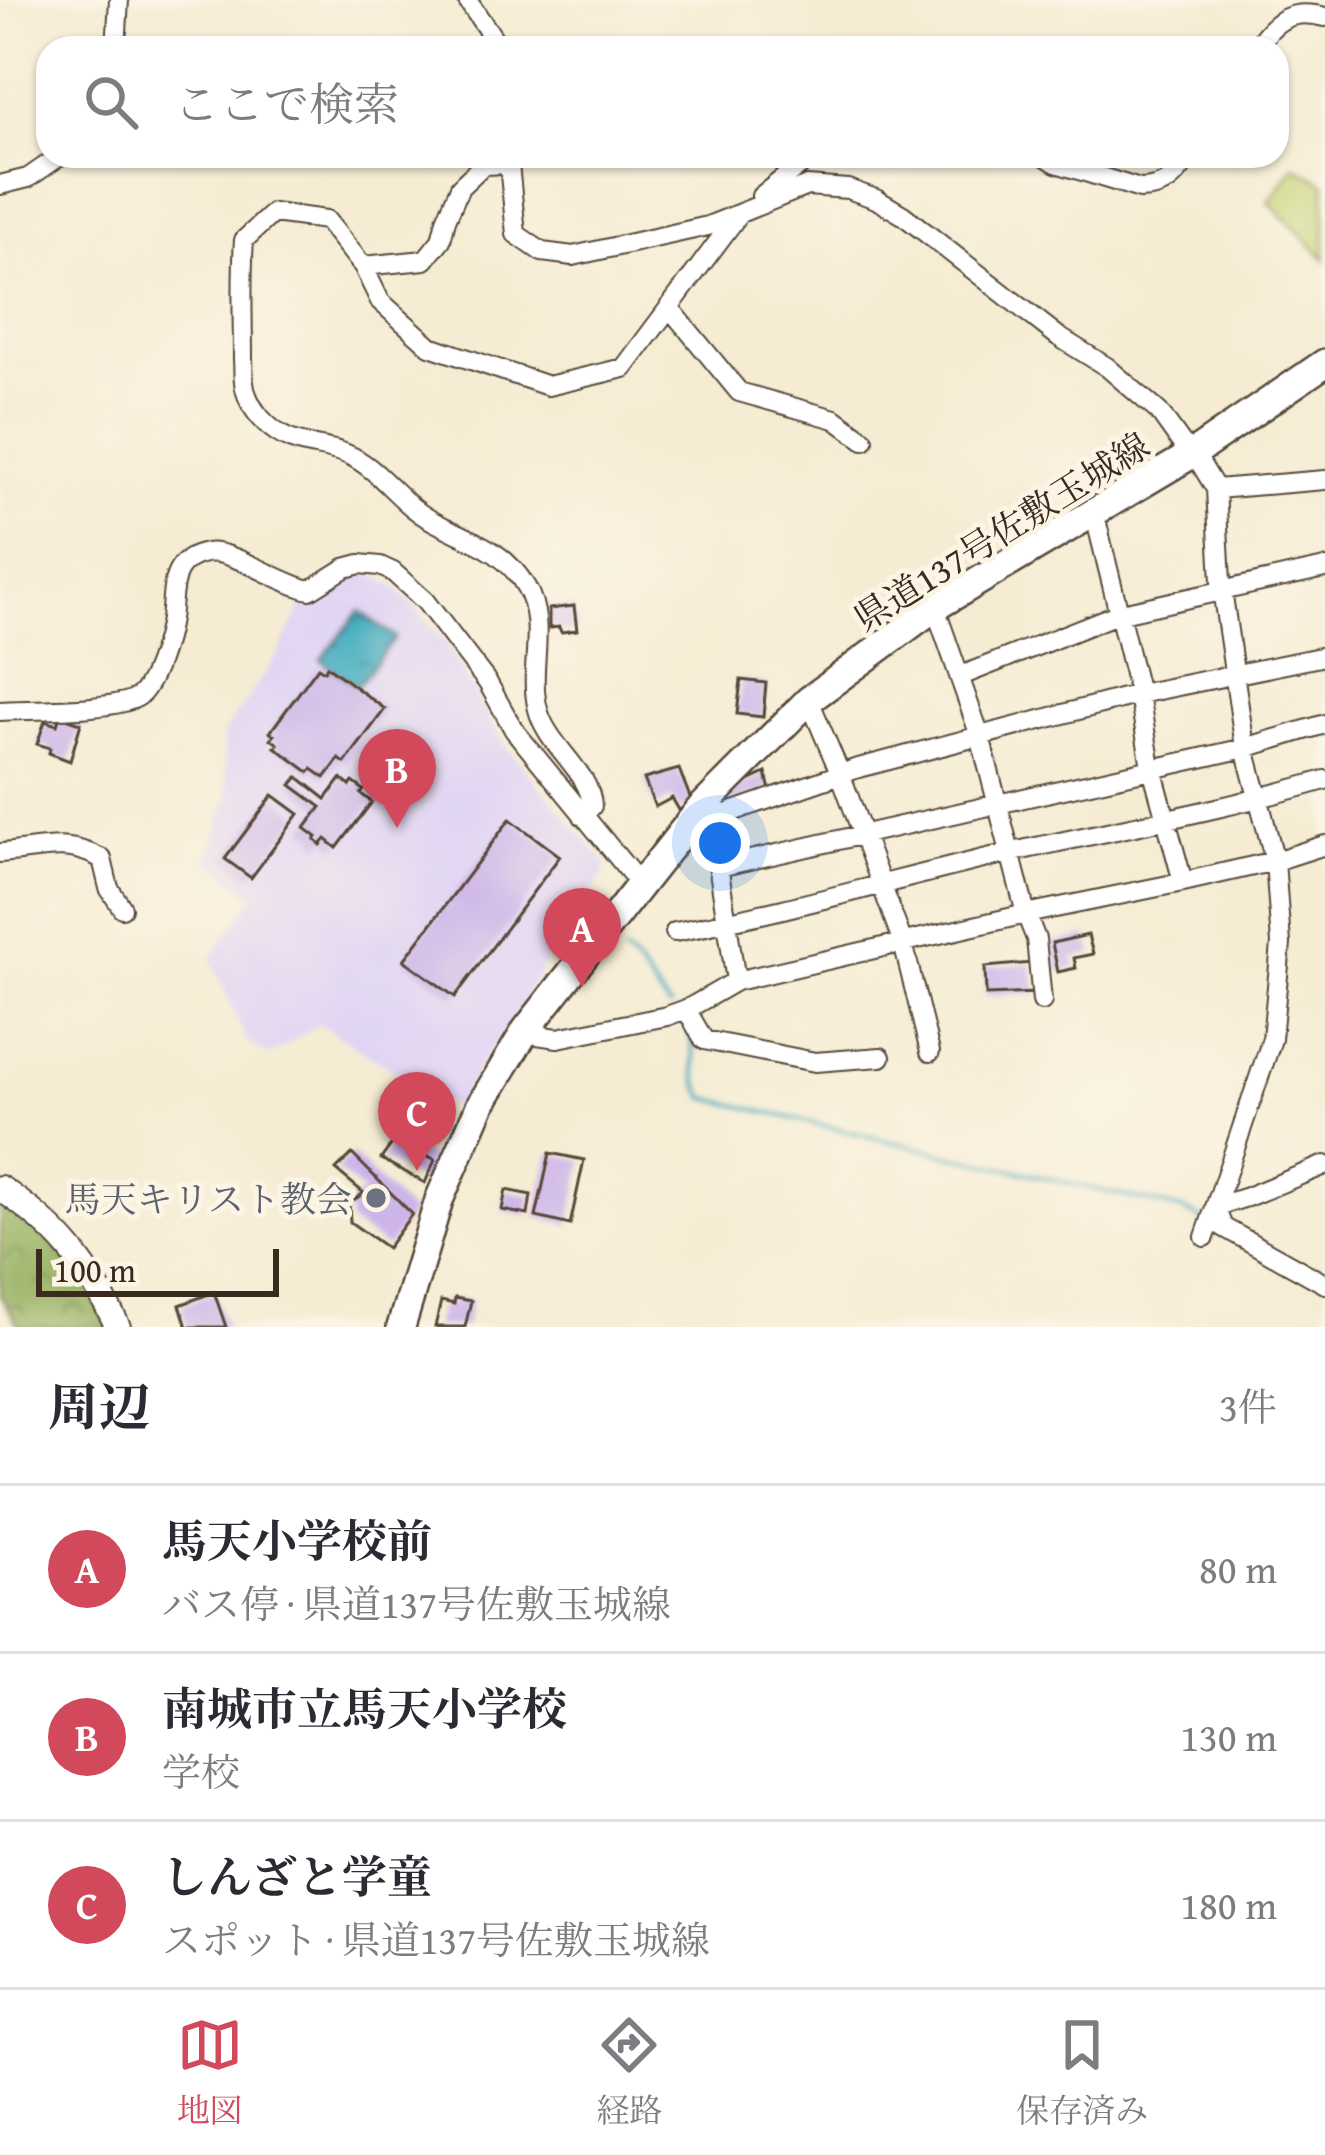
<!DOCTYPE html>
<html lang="ja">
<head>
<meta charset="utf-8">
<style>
	:root { --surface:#fff; --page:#f2f2f3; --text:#2b2b33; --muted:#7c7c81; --line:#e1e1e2; --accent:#d1495b }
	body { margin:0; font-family:"Gentium Book Plus","Noto Serif JP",serif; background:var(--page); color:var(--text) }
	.scale { position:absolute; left:36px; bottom:30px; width:243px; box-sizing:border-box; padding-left:12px; border:6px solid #3b2a1e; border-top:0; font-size:33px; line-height:42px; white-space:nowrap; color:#3b2a1e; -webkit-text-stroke:9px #fcf5e5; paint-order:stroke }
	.you { position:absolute; left:720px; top:843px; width:42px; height:42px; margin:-30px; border:9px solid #fff; border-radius:50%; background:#1a73e8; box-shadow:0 0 0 18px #1a73e833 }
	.badge { display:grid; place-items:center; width:78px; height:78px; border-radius:50%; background:var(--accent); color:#fff; font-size:39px; font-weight:700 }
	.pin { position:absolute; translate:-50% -99px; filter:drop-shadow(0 3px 6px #0008) }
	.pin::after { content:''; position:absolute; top:63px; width:42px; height:36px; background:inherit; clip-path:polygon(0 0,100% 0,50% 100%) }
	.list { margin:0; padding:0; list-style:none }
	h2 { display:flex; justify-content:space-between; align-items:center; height:156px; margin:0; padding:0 48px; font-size:51px }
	h2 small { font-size:39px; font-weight:400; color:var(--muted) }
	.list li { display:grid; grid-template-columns:78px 1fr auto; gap:36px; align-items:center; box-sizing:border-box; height:168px; padding:0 48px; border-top:3px solid var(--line) }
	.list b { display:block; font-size:45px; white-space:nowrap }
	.list p { margin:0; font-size:39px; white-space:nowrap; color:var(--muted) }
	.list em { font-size:39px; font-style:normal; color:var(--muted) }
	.icon { flex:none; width:66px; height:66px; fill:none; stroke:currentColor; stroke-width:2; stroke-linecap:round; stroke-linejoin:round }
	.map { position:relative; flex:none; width:1325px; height:1327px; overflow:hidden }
	.search { position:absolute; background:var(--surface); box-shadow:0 3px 9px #0004; left:36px; right:36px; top:36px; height:132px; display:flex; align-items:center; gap:30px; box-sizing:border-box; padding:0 42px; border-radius:36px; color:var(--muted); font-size:45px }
	.sheet { height:660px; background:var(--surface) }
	nav { display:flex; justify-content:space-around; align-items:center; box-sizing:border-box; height:168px; border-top:3px solid var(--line); background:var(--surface); font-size:33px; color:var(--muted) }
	nav a { display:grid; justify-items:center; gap:6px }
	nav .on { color:var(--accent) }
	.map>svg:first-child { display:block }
</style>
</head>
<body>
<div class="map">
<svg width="1325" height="1327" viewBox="0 0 1325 1327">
	<defs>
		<pattern id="forest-crowns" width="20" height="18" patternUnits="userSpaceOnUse" patternTransform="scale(3)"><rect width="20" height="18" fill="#98b264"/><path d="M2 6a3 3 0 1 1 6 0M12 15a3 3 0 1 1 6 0" fill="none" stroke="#7d9152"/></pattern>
		<pattern id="water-ripples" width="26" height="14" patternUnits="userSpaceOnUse" patternTransform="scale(3)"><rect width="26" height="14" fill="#41abc0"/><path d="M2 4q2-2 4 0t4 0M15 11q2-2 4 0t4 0" fill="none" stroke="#388b9b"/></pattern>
	</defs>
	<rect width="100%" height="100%" fill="#fcf5e5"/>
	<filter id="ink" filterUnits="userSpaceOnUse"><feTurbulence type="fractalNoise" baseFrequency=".00833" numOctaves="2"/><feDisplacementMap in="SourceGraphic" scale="24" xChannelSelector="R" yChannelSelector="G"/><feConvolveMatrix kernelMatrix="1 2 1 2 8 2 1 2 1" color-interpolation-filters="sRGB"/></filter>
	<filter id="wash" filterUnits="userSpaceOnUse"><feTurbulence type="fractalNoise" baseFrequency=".004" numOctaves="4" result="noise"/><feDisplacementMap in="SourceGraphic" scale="48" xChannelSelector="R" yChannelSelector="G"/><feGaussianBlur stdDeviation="2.7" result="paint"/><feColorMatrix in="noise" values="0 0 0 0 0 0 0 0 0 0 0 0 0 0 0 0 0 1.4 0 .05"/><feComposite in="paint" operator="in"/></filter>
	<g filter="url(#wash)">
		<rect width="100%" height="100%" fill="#f5ecd3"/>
		<path fill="#e0d4f4" d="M 349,574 L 373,574 L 393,585 L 419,611 L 448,645 L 504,744 L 606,863 L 603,876 L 575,916 L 582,923 L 550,954 L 517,1013 L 481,1064 L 457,1110 L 320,1024 L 269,1056 L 247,1042 L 211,958 L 254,896 L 207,861 L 228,795 L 222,735 L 279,653 L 305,598 L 329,591 Z"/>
		<path fill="url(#forest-crowns)" stroke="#6a6e41" stroke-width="3" d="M 0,1200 L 49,1240 L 77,1269 L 109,1327 L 20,1327 L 0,1295 Z"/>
		<path fill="#c1d072" stroke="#7e7d48" stroke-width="3" d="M 1294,166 L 1325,183 L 1325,259 L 1269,202 Z"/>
		<path fill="url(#water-ripples)" stroke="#3e6a6f" stroke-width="3" d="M 360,611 L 395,638 L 357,686 L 321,660 Z"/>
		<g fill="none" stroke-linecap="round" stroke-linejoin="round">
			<path stroke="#41abc0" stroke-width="4.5" d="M 625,954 C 645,968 653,990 670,1007
				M 689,1032 C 698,1055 690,1077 706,1098 L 1184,1210 L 1203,1220"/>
		</g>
		<g id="blocks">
			<path fill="#cdb5ea" d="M 574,606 L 577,630 L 561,632 L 559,627 L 549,628 L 549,609 Z
				M 327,666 L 385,709 L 345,763 L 339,759 L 325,778 L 312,769 L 309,772 L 275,747 L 278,744 L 271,739 L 274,735 L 270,732 L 318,667 L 324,671 Z
				M 741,680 L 766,683 L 763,717 L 737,714 Z
				M 60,716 L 81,723 L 70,761 L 49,753 L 50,748 L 37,744 L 45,721 L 57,725 Z
				M 679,769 L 693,805 L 679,810 L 672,798 L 655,807 L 644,779 Z
				M 766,773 L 770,791 L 727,805 L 729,796 L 742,784 Z
				M 298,777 L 326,799 L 341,779 L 350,786 L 353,782 L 364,790 L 361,794 L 372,802 L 337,848 L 326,839 L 321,845 L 315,840 L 317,837 L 305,828 L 321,807 L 291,785 Z
				M 273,795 L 299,814 L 251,878 L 225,859 Z
				M 510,819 L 560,856 L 455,997 L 404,960 Z
				M 1088,935 L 1093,954 L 1074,958 L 1076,968 L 1058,972 L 1052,943 Z
				M 1032,963 L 1037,993 L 986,995 L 985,967 Z
				M 396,1138 L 435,1160 L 425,1183 L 381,1159 Z
				M 550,1153 L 584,1160 L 570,1225 L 536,1217 Z
				M 352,1154 L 412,1214 L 387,1248 L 350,1222 L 349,1203 L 364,1193 L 336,1170 Z
				M 506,1190 L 531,1195 L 528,1215 L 502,1210 Z
				M 214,1292 L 226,1327 L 187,1327 L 180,1305 Z
				M 455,1298 L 471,1301 L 465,1327 L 435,1327 L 441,1301 L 454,1304 Z"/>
		</g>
	</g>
	<g filter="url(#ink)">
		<use href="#blocks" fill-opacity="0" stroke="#574739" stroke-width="3"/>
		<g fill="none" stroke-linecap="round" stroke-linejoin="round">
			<defs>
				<path id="minor" d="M 467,0 L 500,48
					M 116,48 L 119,0
					M 1256,48 C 1274,20 1291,8 1325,17
					M 511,156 L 509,164 L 516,234 L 542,252 L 573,256 L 708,226 L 807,186 L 848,189 L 876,199 L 903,215 L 1059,337 L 1107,367 L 1159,412 L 1182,444 L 1194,453 L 1216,489 L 1221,582 L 1245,748 L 1275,861 L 1281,944 L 1272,1039 L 1205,1237
					M 1045,156 L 1056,163 L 1140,189 C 1166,189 1176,176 1190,156
					M 0,185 L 28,178 L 60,156
					M 761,196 L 812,156
					M 363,266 L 425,260 L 441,240 L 446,220 L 460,187 L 483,165 L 509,164
					M 669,307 L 739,392 L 835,419 L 864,440
					M 1216,489 L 1325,480
					M 1094,512 L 1139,694 L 1150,761 L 1183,882
					M 935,607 L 980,736 L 1026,914 L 1036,939 L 1042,1001
					M 961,676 L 1117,614 L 1325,568
					M 809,700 L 840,773 L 903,943 L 930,1052
					M 0,711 C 28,709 119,711 139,696 C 154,684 167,639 170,619 C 174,591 168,560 206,553 C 231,548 280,584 310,590 L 345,568 L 360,564 L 380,566 L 393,572 L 425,601 L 488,683 L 514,730 L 639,883
					M 700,809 L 726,814 L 855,769 L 1139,694 L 1325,656
					M 700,809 L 717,858 L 736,981
					M 583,816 L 592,806 C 591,773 550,748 539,713 C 526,671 549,627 526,587 C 504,548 467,540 431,520 C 401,504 383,473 353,457 C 331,445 304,448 283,436 C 267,427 253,412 247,395 C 242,384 244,371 243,359 C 243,319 241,280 244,240 L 273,213 L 326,220 L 363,266 L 380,301 L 430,346 L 548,386 L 624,368 L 739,214
					M 0,853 C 39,851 64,838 102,859 L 109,888 L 122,908
					M 719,867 L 1245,748 L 1325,724
					M 675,932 C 789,911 900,878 1013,852 C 1117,829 1222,810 1325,780
					M 686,1009 L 704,1040 L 815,1062 L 881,1057
					M 526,1030 L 537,1035 L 558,1038 L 667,1016 L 689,1008 L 736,981 L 1026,914 L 1183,882 L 1275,861 L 1325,845
					M 1215,1207 L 1223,1227 L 1325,1284
					M 1215,1207 L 1247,1197 L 1325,1165"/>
				<path id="tertiary" d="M 0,1188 C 59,1228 87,1263 118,1327"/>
				<path id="secondary" d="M 401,1327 L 439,1200 L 480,1106 L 526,1030 L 700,809 L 809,700 L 935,607 L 1194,453 L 1325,363"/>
			</defs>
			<use href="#minor" stroke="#574739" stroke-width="22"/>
			<use href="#tertiary" stroke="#574739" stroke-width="28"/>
			<use href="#secondary" stroke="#574739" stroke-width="32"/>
			<use href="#minor" stroke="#fff" stroke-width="18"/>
			<use href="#tertiary" stroke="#fff" stroke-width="24"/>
			<use href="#secondary" stroke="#fff" stroke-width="27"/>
		</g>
	</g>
	<circle fill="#6b7280" stroke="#fcf5e5" stroke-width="4.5" cx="376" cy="1198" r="12"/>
	<g text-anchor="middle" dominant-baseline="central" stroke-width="10" stroke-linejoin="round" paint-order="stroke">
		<g font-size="36" fill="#3b2a1e" stroke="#fcf5e5">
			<text transform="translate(1001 531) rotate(-32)">県道137号佐敷玉城線</text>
		</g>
		<g font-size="36" fill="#5b616d" stroke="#fcf5e5" text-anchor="end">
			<text x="352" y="1198">馬天キリスト教会</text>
		</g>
	</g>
</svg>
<div class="scale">100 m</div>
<div class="you"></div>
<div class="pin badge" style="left:582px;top:987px">A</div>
<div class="pin badge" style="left:397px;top:828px">B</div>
<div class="pin badge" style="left:417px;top:1171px">C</div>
<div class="search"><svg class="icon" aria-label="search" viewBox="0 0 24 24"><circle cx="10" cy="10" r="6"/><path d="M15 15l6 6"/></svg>ここで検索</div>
</div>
<section class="sheet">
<h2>周辺<small>3件</small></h2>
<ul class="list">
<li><span class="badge">A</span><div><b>馬天小学校前</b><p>バス停 · 県道137号佐敷玉城線</p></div><em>80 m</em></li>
<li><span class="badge">B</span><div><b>南城市立馬天小学校</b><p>学校</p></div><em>130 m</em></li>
<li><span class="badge">C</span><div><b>しんざと学童</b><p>スポット · 県道137号佐敷玉城線</p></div><em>180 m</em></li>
</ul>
</section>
<nav>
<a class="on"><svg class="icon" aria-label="map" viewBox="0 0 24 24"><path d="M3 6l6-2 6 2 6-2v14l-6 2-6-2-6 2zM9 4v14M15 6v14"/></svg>地図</a>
<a><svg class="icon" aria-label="directions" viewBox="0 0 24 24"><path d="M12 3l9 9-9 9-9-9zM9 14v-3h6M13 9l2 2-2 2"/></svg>経路</a>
<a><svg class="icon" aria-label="saved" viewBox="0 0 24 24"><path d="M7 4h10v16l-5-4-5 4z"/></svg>保存済み</a>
</nav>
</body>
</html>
